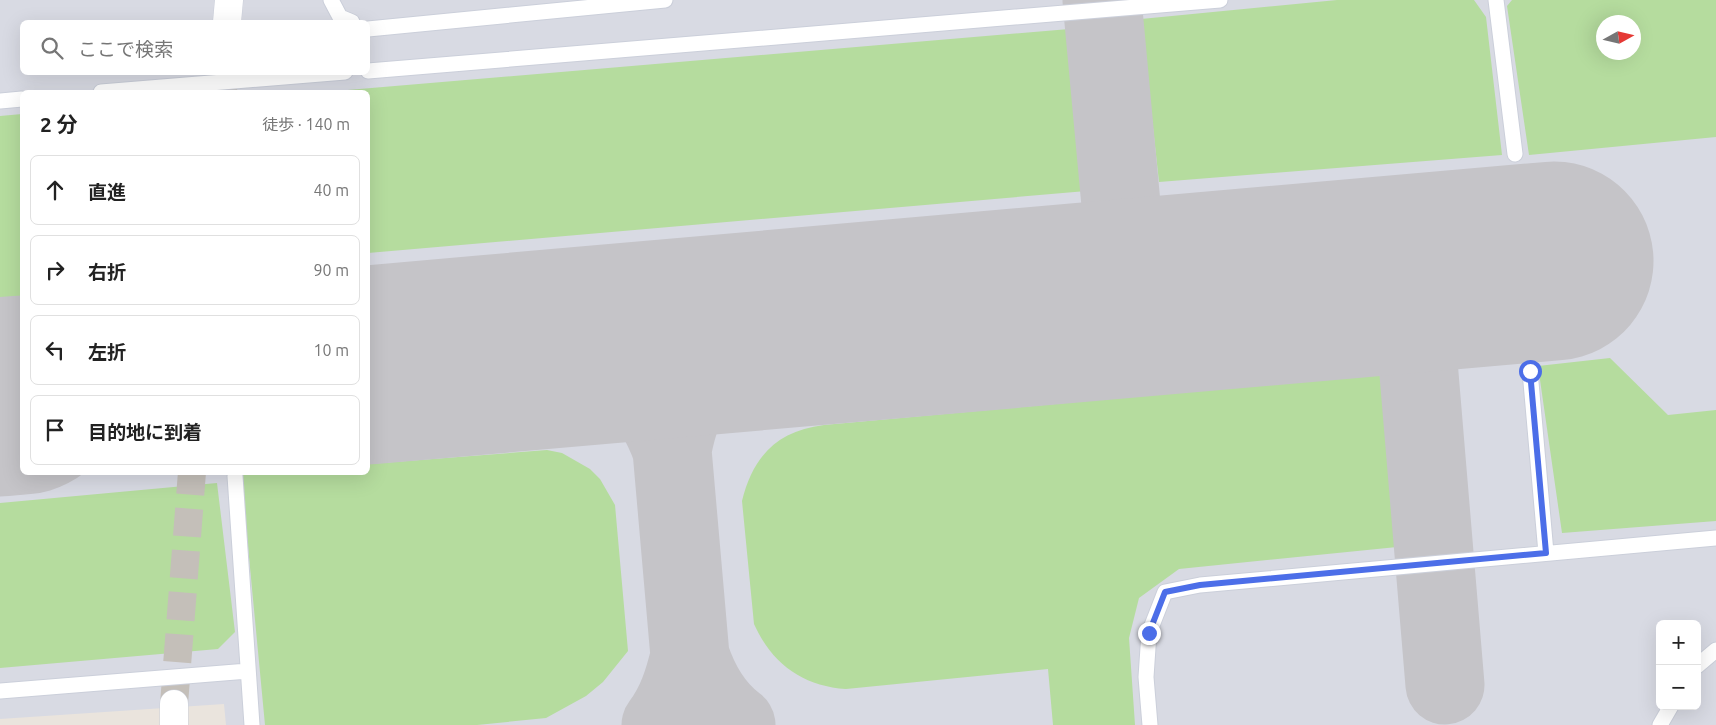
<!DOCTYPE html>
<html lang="ja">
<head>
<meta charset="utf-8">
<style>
	:root { --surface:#fff; --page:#f2f2f2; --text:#222; --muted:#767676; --line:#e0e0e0 }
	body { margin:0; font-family:Ubuntu,"Noto Sans JP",sans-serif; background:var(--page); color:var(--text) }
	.controls { position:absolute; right:15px; bottom:15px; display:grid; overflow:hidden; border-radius:8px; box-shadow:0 5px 20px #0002 }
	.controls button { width:45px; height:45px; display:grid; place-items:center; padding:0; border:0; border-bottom:1px solid var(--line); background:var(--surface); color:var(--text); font:25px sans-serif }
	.compass { position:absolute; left:1596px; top:15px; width:45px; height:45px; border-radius:50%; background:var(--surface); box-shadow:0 5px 20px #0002; rotate:82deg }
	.stop { position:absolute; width:15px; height:15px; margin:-11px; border:4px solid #4c6ee8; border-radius:50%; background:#fff }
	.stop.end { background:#4c6ee8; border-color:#fff; box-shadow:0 1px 5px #0008 }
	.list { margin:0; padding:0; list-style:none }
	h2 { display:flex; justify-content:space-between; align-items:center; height:65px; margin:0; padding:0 20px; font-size:21px }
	h2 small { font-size:16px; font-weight:400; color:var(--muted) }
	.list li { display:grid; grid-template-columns:32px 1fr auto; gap:15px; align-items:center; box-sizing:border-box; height:70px; margin:0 10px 10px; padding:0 10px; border:1px solid var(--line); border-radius:8px }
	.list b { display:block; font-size:19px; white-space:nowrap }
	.list em { font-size:16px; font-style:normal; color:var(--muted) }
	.icon { flex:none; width:28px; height:28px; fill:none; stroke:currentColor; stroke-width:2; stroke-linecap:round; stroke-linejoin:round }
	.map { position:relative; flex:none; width:1716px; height:725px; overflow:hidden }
	.search { position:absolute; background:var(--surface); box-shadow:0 5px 20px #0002; left:20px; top:20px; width:350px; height:55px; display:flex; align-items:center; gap:12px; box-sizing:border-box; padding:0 18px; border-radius:8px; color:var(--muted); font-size:19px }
	.panel { position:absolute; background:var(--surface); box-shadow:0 5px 20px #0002; left:20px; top:90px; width:350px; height:385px; border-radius:8px }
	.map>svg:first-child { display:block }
</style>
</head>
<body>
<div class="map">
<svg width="1716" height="725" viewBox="0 0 1716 725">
	<rect width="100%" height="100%" fill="#eae4dd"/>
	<path fill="#d8dae3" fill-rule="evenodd" d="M 0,0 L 1716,0 L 1716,725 L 226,725 L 224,704 L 0,719 ZM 22,22 L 368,22 L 368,72 L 22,72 ZM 1604,22 L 1634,22 L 1634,52 L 1604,52 ZM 22,92 L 368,92 L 368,472 L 22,472 ZM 1660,624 L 1697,624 L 1697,706 L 1660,706 Z"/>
	<path fill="#b5dc9e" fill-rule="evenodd" d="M 1337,0 L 1474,0 L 1486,17 L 1502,155 L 1159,182 L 1141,19 Z
		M 1512,0 L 1716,0 L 1716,137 L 1529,155 L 1507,6 ZM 1604,22 L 1634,22 L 1634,52 L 1604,52 Z
		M 1081,28 L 1098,190 L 368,253 L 368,92 L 324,92 Z
		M 22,114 L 22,300 L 0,302 L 0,116 Z
		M 1610,358 L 1668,415 L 1716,410 L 1716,521 L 1562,533 L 1538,366 Z
		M 1393,373 L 1407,546 L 1179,569 L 1139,598 L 1129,638 L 1135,725 L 1053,725 L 1048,669 L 846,689 C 803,686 772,664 754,624 L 742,501 C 753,456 777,431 824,425 Z
		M 547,450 L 562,453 L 590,469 L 600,479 L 615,505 L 628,651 L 603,682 L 586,696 L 546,718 L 477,725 L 265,725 L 241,473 L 368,472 L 368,464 Z
		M 217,483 L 235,632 L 218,649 L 0,668 L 0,503 Z"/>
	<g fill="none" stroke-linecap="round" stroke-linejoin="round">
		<path stroke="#c5c4c8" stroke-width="79" d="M 1123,226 C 1137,260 1158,280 1192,292
			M 1322,281 C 1364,306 1390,320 1418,362 L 1445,685
			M 1059,304 C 1094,287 1113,263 1123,226 L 1102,0
			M 555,348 C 616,361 651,391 672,450
			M 690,656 C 699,683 713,708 736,725
			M 661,725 C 677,704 684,681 690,656 L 672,450 C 683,390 710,353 766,330"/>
		<path stroke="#c5c4c8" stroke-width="199" d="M 368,365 L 1554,261
			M 0,397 L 22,395"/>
		<path stroke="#c4bfb9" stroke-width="28" stroke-dasharray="28 14" stroke-linecap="butt" d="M 223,92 L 224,72
			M 174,704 L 192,472"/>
		<defs>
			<path id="lane" d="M 331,0 L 340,17 L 352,22
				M 1496,0 L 1515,154
				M 368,29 L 665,0
				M 368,71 L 1220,0
				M 101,92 L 345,72
				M 0,101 L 22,99
				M 1530,371 L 1546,553
				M 235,476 L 252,725
				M 1697,666 L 1716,650
				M 0,691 L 248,671
				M 1150,725 L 1146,677 L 1149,633 L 1165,592 L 1200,585 L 1716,538
				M 1660,725 L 1671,706"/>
			<path id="secondary" d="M 227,22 L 229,0
				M 174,704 L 174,725"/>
		</defs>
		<use href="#lane" stroke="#cbcfda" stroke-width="17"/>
		<use href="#secondary" stroke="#cbcfda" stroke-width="29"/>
		<use href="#lane" stroke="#fff" stroke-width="15"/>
		<use href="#secondary" stroke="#fff" stroke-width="28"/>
	</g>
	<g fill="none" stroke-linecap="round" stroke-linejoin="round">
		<path stroke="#4c6ee8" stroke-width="6" d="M 1149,633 L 1165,592 L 1200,585 L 1546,553 L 1530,371"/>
	</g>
</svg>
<div class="controls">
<button>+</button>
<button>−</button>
</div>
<svg class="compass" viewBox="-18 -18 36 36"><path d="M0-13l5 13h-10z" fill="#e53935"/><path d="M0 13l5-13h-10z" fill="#767676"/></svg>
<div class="stop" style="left:1530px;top:371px"></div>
<div class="stop end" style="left:1149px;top:633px"></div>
<div class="search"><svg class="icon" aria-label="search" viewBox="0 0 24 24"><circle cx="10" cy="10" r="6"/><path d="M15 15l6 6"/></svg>ここで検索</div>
<section class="panel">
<h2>2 分<small>徒歩 · 140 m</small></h2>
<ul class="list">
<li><svg class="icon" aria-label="ahead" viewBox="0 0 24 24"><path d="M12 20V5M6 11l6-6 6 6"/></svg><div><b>直進</b></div><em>40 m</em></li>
<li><svg class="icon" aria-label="right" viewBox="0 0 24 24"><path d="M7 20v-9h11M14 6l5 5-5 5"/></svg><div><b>右折</b></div><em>90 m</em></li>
<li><svg class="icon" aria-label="left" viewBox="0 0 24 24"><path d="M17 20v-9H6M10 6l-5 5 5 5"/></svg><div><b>左折</b></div><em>10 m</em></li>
<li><svg class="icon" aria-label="arrive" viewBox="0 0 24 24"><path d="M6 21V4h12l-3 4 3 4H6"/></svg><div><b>目的地に到着</b></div></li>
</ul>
</section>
</div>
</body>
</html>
